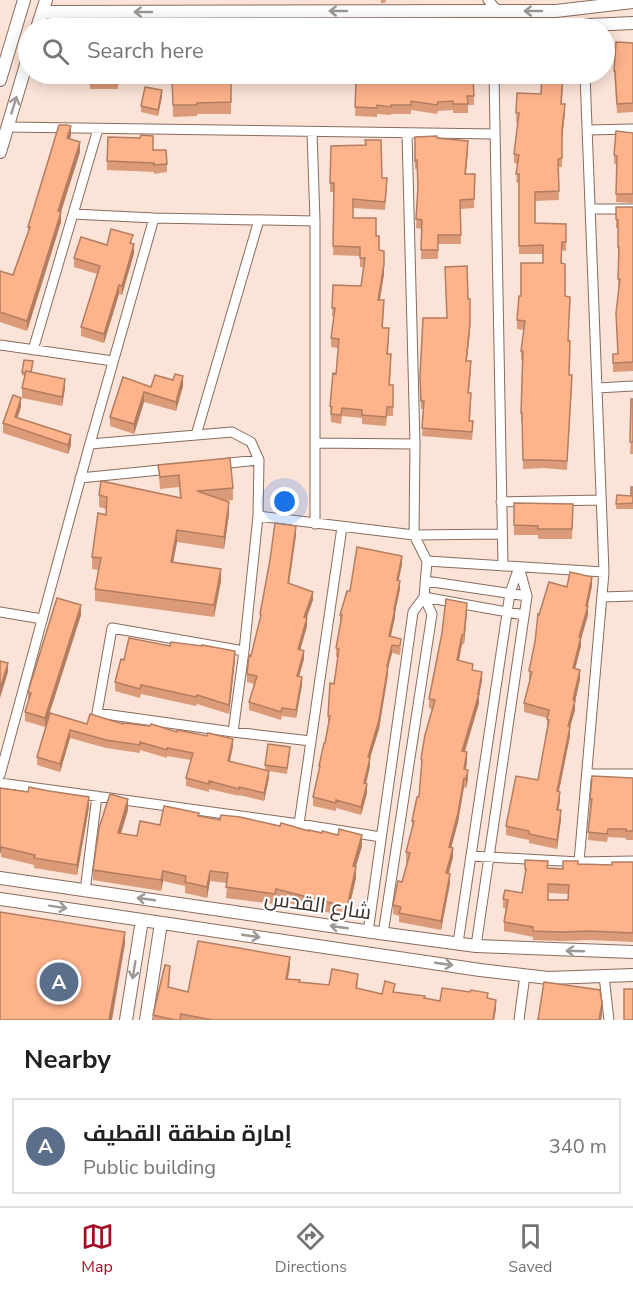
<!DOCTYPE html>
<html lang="en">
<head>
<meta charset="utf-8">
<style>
	:root { --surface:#fff; --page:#f2f2f2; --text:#202124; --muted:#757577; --line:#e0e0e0; --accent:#a50b23 }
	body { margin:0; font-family:"Nunito Sans",Cairo,sans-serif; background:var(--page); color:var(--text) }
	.you { position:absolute; left:285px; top:502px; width:21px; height:21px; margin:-15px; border:4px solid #fff; border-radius:50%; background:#1a73e8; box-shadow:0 0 0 9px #1a73e833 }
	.badge { display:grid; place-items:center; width:39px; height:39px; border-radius:50%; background:var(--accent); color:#fff; font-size:20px; font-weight:700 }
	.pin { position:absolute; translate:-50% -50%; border:3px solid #fff; box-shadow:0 2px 6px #0006 }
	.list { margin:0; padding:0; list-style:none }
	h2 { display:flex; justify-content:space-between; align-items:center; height:78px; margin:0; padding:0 24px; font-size:26px }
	h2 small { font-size:20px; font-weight:400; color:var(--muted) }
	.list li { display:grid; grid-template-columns:39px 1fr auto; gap:18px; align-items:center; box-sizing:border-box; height:96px; margin:0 12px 12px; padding:0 12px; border:2px solid var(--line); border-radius:0px }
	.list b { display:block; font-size:22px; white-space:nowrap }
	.list p { margin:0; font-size:20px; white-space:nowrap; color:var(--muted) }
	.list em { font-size:20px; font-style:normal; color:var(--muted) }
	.icon { flex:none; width:33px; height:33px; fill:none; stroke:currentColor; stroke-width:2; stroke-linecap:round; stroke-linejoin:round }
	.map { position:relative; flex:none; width:633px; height:1020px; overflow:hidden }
	.search { position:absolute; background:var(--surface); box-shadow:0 3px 15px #0003; left:18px; right:18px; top:18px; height:66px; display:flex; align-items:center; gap:15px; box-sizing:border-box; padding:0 21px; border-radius:33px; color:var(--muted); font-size:22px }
	.sheet { height:186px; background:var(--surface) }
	nav { display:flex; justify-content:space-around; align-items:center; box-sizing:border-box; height:84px; border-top:2px solid var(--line); background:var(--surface); font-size:16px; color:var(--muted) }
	nav a { display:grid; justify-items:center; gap:3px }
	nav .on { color:var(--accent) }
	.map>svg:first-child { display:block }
</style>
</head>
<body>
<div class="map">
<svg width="633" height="1020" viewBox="0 0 633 1020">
	<rect width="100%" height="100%" fill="#fce3d7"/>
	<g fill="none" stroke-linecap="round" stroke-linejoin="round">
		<defs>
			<path id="street" d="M 488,0 L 498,11
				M 494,74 L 503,566
				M 7,127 L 495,134
				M 587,130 L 633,129
				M 312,132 L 315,221 L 315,524
				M 590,209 L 633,209
				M 73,214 L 154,218 L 315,221
				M 0,345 L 113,361
				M 33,350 L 98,129
				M 597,388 L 633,386
				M 196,435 L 259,220
				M 315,443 L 415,444
				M 90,444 L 232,432 L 251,442 L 259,460 L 258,516 L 244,651 L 233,732
				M 220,464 L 259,460
				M 80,478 L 170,469
				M 501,502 L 601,500
				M 258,516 L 414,535 L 502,534
				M 427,561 L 604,572
				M 426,581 L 527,596
				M 603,597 L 633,596
				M 0,612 L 42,619
				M 244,651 L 112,628 L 97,713 L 233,732 L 311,741
				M 587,774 L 633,774
				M 0,775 L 89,447 L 154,218
				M 0,783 L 299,824 L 381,837
				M 299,824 L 342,527
				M 471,856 L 579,862 L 633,861
				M 579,862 L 604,572 L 585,74
				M 85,891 L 97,796
				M 368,932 L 413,612 L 424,597 L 524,615
				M 383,934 L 432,614 L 424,597 L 427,561 L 414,535 L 415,444 L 407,133
				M 458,943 L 510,593 L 519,567
				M 476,946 L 527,596 L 519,567
				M 604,976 L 609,1020
				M 519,1020 L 525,975"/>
			<path id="secondary" d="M 42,12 L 556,11 L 633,2
				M 37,28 L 46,0
				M 522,28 L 633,23
				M 0,80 L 24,0
				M 0,152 L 28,58
				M 0,878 L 372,932 L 476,946 L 633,952
				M 0,899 L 480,970 L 548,978 L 633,975
				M 126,1020 L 142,920
				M 146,1020 L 161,923"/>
		</defs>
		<use href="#street" stroke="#876c5e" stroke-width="11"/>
		<use href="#secondary" stroke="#876c5e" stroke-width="14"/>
		<use href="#street" stroke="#fff" stroke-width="9"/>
		<use href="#secondary" stroke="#fff" stroke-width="12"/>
	</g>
	<path fill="#db9a78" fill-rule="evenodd" d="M 381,0 L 386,0 L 385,3 L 381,3 Z
		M 633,43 L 633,112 L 617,113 L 614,71 Z
		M 90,74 L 118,74 L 118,89 L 90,89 Z
		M 231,74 L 231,114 L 197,114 L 197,116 L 173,117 L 172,79 Z
		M 541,74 L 563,74 L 562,104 L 565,113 L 562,138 L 562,167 L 558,167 L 559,200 L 535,201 L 535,223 L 566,224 L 566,251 L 562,250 L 561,263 L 569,341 L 569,375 L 572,384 L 567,470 L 544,468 L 523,469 L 522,422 L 521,422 L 522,360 L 521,359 L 521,351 L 524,330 L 517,329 L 517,320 L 521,296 L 543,263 L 543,254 L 519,254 L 519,183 L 516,182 L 518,164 L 514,163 L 514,154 L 518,122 L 516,122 L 517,93 L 541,94 L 542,76 Z
		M 473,78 L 474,105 L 468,105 L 468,113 L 453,113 L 453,110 L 438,111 L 437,114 L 411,110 L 411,114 L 391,114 L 391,115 L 377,114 L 377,117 L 355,116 L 356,82 L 368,82 Z
		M 162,96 L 158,116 L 141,112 L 141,106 Z
		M 633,133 L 633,203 L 616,202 L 617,164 L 614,164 L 614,155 Z
		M 71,136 L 70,139 L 80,152 L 61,212 L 61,222 L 27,331 L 0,322 L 0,271 L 13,275 L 28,233 L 28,227 Z
		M 415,137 L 437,138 L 468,150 L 466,174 L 475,174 L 474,208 L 461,209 L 461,244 L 438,244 L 438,259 L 421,259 L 422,229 L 416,228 L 418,190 L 417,169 L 415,169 Z
		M 331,146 L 382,178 L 387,187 L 385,210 L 353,208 L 353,218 L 376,236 L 384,274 L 380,300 L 384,309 L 383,327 L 389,337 L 388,354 L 391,363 L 390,385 L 393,385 L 393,416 L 387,416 L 386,426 L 362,424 L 362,418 L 342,416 L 341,424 L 331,422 L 330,406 L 336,374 L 338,348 L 331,347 L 331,338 L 334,316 L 332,316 L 333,285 L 361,286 L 363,267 L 360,267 L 360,256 L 333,255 L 334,192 L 330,192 Z
		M 153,150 L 167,164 L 167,172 L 154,174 L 154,172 L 107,170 L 107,161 Z
		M 616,207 L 633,207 L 633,371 L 613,372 L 613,354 L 617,354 L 619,287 L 618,287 L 619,256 L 618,256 L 618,228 L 616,228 Z
		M 133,244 L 134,253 L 122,295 L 119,294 L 104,343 L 81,336 L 81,327 L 97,274 L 74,267 L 74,258 L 107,245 Z
		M 468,299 L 470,299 L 470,332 L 466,361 L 471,369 L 469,393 L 471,401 L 470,421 L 473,429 L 472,440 L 422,436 L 424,409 L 421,409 L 420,376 L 447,318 Z
		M 33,365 L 31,372 L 65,388 L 62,406 L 22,398 L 22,388 L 25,376 L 22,375 L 22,372 Z
		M 183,386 L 176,411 L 144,402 L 134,434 L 110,426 L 110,417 L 151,387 Z
		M 633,399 L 633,454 L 630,454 Z
		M 21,407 L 17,418 L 71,445 L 68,454 L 3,433 L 3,423 Z
		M 158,465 L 233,488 L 233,500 L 225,501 L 229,514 L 224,549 L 177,542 L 173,562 L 221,581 L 214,617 L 95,601 L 95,589 L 98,570 L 92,569 L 92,557 L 106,515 L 106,509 L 99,507 L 99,495 L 180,498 L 179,487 L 160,489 Z
		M 633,487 L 633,509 L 616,509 L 617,495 L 631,496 Z
		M 514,503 L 573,504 L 572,539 L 538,539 L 538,535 L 514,535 Z
		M 296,535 L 289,583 L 313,600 L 307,617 L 307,626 L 300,650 L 304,659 L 299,676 L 302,685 L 296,718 L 282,716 L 281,720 L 249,710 L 249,702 L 254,684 L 247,682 L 247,674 L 260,620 L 260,614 Z
		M 402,564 L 398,581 L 400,589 L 395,612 L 395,617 L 390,637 L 401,648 L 400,655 L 392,653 L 388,668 L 388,674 L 379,729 L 370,758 L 370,766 L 366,784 L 367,793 L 361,815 L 336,808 L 336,811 L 313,806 L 313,797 L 319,773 L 319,766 L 325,743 L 328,725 L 328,716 L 338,657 L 336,657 L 336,648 L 340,623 L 340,615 L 350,591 Z
		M 592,586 L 588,606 L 588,615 L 581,639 L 581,646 L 575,669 L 580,679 L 575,702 L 575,710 L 570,727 L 570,736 L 559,791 L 560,801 L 558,810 L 561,819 L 557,849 L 529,843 L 529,840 L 506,835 L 506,826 L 538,780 L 547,728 L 547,718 L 524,712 L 524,703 L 530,680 L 529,680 L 529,671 L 535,642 L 539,615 L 567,587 Z
		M 467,612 L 464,644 L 462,644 L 459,661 L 473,670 L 482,681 L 479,695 L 479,703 L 465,752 L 467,762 L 466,769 L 468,779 L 466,788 L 464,787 L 458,822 L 451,848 L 453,857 L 449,874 L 450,883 L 441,930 L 399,922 L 399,916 L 393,914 L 393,905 L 402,882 L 408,862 L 406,862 L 406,852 L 412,830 L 412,821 L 419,797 L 422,769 L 421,759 L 432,709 L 429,708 L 429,699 Z
		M 81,615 L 45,727 L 25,721 L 25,712 L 28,702 L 28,692 Z
		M 124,660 L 235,660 L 229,714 L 197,704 L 196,706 L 141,694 L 140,698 L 115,691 L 115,682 Z
		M 50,713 L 87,724 L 123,724 L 177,732 L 233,746 L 230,761 L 265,770 L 265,765 L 290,753 L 287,774 L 269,771 L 269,778 L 264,801 L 239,795 L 239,796 L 209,789 L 209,792 L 186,786 L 186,778 L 191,760 L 167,756 L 167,758 L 140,750 L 140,753 L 106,748 L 70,738 L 60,772 L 37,765 L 37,757 Z
		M 627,778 L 633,778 L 633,840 L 626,840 L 626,838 L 608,837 L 607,842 L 588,840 L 590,799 Z
		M 0,788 L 89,807 L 77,875 L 34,868 L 34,865 L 1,857 Z
		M 128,810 L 121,833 L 137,836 L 160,825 L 199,817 L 362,846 L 355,867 L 356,878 L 347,917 L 276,900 L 275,904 L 226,898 L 227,883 L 210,881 L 207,898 L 185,893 L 185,886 L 163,881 L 161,891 L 93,880 L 93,870 Z
		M 633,862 L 633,942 L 590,940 L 561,941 L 533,940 L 533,937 L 504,931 L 504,922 L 506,909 L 503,908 L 503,899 L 522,893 L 525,878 L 525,869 L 548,868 L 563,869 L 578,864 L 612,865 ZM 548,893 L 568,894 L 568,900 L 548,900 Z
		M 290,966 L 288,979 L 299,982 L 329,985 L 358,983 L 357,988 L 382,994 L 395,992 L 440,1001 L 488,999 L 496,1009 L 494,1020 L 153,1020 L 153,1015 L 170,975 L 169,987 L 188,992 Z"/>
	<path fill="#b27d61" d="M 162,90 L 162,96 L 158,116 L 158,110 Z
		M 565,104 L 565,113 L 562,138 L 562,130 Z
		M 71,126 L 71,136 L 67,148 L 67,138 Z
		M 468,141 L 468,150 L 465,182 L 465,174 Z
		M 80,142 L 80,152 L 58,221 L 58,211 Z
		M 61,212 L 61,222 L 27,331 L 27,321 Z
		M 134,244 L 134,253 L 122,295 L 122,286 Z
		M 384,265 L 384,274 L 378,309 L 378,300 Z
		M 119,285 L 119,294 L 104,343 L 104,334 Z
		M 470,324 L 470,332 L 466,369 L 466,361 Z
		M 183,376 L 183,386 L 176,411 L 176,402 Z
		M 65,379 L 65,388 L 62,406 L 62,397 Z
		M 144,392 L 144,402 L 134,434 L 134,424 Z
		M 21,398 L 21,407 L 15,426 L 15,417 Z
		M 71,435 L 71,445 L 68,454 L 68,445 Z
		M 229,502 L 229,514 L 224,549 L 224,537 Z
		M 296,526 L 296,535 L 288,591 L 288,583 Z
		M 177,530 L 177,542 L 171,574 L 171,562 Z
		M 402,556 L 402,564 L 397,589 L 397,580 Z
		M 221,569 L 221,581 L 214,617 L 214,605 Z
		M 592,577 L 592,586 L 587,608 L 588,606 L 588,615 L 581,639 L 581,646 L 573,677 L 573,668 L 579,637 Z
		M 400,581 L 400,589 L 395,612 L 395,617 L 389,645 L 389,636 Z
		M 313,592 L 313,600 L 304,625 L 304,617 Z
		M 467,603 L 467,612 L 464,644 L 464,635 Z
		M 81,605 L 81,615 L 45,727 L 45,718 Z
		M 307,618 L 307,626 L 298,658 L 298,649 Z
		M 462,635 L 462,644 L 457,669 L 457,660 Z
		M 392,645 L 392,653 L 388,668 L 388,674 L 379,729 L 370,758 L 370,766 L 364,792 L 364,783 L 368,757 L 387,666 Z
		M 235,651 L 235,660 L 229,714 L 229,705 Z
		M 304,651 L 304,659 L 297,684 L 297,676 Z
		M 8,663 L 8,672 L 0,698 L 0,689 Z
		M 580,670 L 580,679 L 575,702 L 575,710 L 570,727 L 570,736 L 557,800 L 557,791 L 573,700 Z
		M 482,672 L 482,681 L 479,695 L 479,703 L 462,760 L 462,751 L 478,694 Z
		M 302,677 L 302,685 L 296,718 L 296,710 Z
		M 70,730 L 70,738 L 60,772 L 60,764 Z
		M 233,739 L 233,746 L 228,769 L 228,761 Z
		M 467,752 L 467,762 L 464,778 L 464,769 Z
		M 468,770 L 468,779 L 466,788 L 466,779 Z
		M 269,771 L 269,778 L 264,801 L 264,793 Z
		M 464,778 L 464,787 L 458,822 L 449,856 L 449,847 Z
		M 367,784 L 367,793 L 361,815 L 361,807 Z
		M 560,792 L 560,801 L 557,819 L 557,810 Z
		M 89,797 L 89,807 L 77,875 L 77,865 Z
		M 128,799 L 128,810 L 118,843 L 118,833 Z
		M 561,810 L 561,819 L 557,849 L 557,840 Z
		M 362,835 L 362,846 L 353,877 L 353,866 Z
		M 453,848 L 453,857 L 446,882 L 446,873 Z
		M 356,867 L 356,878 L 347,917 L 347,907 Z
		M 163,871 L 163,881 L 161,891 L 161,880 Z
		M 210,871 L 210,881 L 207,898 L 207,887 Z
		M 450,874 L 450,883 L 441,930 L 441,921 Z
		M 125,932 L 125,944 L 112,1020 L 109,1020 Z
		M 290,957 L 290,966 L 286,988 L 286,979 Z
		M 496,1000 L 496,1009 L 494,1020 L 493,1020 Z
		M 602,1003 L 602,1015 L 601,1020 L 599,1020 Z"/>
	<path fill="#ffb38b" stroke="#b27d61" stroke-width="1.5" fill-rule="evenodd" d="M 616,42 L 633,43 L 633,103 L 617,104 L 615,71 L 614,71 Z
		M 90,74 L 118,74 L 118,80 L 90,80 Z
		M 182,74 L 231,74 L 231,102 L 197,103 L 197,105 L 173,105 L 172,79 L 182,78 Z
		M 369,74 L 472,74 L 472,78 L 473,78 L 474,96 L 467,96 L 468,104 L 453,104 L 453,101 L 438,102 L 437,105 L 411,101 L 411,105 L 391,105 L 391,107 L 377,105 L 377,108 L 355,107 L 356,82 L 368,82 Z
		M 542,74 L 563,74 L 561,104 L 565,104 L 562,130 L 562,158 L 558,159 L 559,191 L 535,192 L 535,223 L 566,224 L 566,242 L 562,242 L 561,263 L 565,264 L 565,296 L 570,297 L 568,341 L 570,341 L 569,375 L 572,375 L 567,461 L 544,460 L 523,460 L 522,413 L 521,413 L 523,351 L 521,351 L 525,321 L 517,320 L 519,296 L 521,296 L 521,263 L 543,263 L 543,245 L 519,246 L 519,174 L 516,174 L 519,155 L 514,154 L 519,113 L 516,113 L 517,93 L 541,94 Z
		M 145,87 L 162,90 L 158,110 L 141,106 Z
		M 59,125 L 67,125 L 71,126 L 67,138 L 80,142 L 58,211 L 61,212 L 27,321 L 0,312 L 0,271 L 13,275 L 30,227 L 28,227 Z
		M 616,131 L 633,133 L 633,194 L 616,194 L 617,156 L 614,155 Z
		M 141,135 L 153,136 L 153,150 L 166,150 L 167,164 L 154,165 L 154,163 L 107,161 L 108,137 L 140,138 Z
		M 437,136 L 437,138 L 468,141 L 465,174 L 475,174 L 474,199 L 460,200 L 461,235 L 438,235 L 438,250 L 421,250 L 422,220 L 416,219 L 418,187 L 417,160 L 415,161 L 415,137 Z
		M 365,140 L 381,140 L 382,178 L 387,178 L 385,202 L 353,199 L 353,218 L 376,218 L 376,236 L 379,236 L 379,250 L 384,251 L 384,265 L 378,300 L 384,300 L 382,326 L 383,328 L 389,328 L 387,354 L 391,354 L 389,385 L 393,385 L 393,407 L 387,407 L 386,417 L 362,415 L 362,410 L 342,408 L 341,415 L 331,414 L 332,407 L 330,406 L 333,373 L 336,374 L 339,339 L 331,338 L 335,308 L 332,308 L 333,285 L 361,286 L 365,258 L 360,258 L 360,247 L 333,246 L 334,183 L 330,183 L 331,146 L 366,145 Z
		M 616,207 L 633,207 L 633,362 L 613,363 L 613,354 L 618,354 L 616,313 L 620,279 L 618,279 L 619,247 L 618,247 L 618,220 L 616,219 Z
		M 111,229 L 133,235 L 130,243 L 134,244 L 122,286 L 119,285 L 104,334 L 81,327 L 100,266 L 74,258 L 81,237 L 107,245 Z
		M 467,266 L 468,299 L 470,299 L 470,324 L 466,361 L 471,361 L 468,393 L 471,393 L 469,421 L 473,421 L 472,432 L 422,428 L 424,401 L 421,401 L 420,376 L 423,318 L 447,318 L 445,267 Z
		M 24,360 L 33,361 L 31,372 L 26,371 L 25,373 L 22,372 Z
		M 26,371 L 65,379 L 62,397 L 22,388 Z
		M 175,374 L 183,376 L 176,402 L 144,392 L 134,424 L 110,417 L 123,377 L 151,387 L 155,375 L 173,380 Z
		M 13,395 L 21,398 L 15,417 L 71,435 L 68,445 L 3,423 Z
		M 631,399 L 633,399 L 633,442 L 630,442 Z
		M 230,458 L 233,488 L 197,491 L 229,502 L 224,537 L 177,530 L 171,562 L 221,569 L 214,605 L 95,589 L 101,558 L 92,557 L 98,513 L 106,515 L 107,497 L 99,495 L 101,481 L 181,498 L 179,475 L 160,477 L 158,465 Z
		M 631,487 L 633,487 L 633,503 L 616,504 L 617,495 L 631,496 Z
		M 514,503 L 573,504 L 572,529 L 538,529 L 538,526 L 514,525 Z
		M 275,523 L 296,526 L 288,583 L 313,592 L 304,617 L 307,618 L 298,649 L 304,651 L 297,676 L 302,677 L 296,710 L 282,708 L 281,712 L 249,702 L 257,676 L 247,674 L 249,655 L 251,656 L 261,615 L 260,614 L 270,560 Z
		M 357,547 L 402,556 L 397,580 L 400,581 L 394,609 L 395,609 L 389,636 L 401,639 L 400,646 L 392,645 L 387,666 L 388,666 L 379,720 L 368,757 L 370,758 L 364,783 L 367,784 L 361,807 L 336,800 L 336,803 L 313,797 L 320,766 L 319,766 L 324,743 L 325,743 L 330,716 L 328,716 L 330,683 L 334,684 L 339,649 L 336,648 L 342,615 L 340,615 L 347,591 L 350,591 Z
		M 570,572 L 592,577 L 586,606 L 588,606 L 579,637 L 581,637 L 573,668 L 580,670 L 573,700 L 575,701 L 568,726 L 570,727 L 557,791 L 560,792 L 557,810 L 561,810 L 557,840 L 529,834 L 529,831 L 506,826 L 516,776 L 538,780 L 549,720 L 547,719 L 549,710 L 524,703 L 532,672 L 529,671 L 535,642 L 538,614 L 539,615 L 549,582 L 567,587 Z
		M 57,598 L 81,605 L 45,718 L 25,712 L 31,693 L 28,692 Z
		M 446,599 L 467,603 L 464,635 L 462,635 L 457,660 L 473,664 L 472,670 L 482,672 L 478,694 L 479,694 L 462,751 L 467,752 L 464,769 L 468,770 L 466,779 L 464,778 L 458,813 L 449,847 L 453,848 L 446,873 L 450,874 L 441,921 L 399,913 L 401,907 L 393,905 L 398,881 L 402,882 L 410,853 L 406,852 L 414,821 L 412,821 L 417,797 L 419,797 L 422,760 L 421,759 L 425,735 L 435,700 L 429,699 L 442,633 Z
		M 129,638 L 170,646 L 171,642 L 202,646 L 202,645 L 235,651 L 229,705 L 197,695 L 196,697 L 141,685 L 140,689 L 115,682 L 121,659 L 124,660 Z
		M 0,661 L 8,663 L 0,689 Z
		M 50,713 L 87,724 L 90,714 L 123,724 L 123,723 L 150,726 L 151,724 L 177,732 L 177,730 L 207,736 L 208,733 L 233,739 L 228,761 L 269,771 L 264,793 L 239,787 L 239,789 L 209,781 L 209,784 L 186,778 L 193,753 L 167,748 L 167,750 L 140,742 L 140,745 L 106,740 L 70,730 L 60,764 L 37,757 Z
		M 268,744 L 290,747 L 287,768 L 265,765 Z
		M 592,776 L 633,778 L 633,831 L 626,831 L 626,829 L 608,829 L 607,834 L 588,832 L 592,799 L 590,799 Z
		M 29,787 L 49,791 L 89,797 L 77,865 L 34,858 L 35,855 L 1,847 L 0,853 L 0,788 L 28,792 Z
		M 110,794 L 128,799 L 118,833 L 137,836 L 140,821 L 160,825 L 164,806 L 199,813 L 198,816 L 220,820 L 221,815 L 240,817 L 280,826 L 281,823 L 309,831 L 309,830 L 322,833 L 322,831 L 338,835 L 339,829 L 362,835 L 353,866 L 356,867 L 347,907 L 276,889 L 275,894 L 226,887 L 228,873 L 210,871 L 207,887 L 185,882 L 186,876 L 163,871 L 161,880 L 93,870 L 99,828 Z
		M 525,860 L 548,861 L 547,868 L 563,869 L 563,861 L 578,861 L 578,864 L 612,865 L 612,862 L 633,862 L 633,933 L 590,931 L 561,932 L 533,931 L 533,927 L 504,922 L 508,900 L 503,899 L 505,890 L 522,893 L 526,869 L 525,869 ZM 548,884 L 569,885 L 568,900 L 548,900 Z
		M 0,912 L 125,932 L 109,1020 L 0,1020 Z
		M 198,941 L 290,957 L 286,979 L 300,980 L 299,982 L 329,985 L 332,969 L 358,974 L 356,988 L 382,994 L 385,981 L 395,984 L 393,992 L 425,996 L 424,998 L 440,1001 L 442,988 L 470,992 L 471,990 L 488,993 L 487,998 L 496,1000 L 493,1020 L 212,1020 L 181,1014 L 180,1020 L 175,1020 L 153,1015 L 165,965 L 170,966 L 168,987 L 188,992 Z
		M 544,982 L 600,990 L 602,1003 L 599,1020 L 538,1020 Z
		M 624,989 L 633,989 L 633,1020 L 624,1020 Z"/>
	<defs><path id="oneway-shaft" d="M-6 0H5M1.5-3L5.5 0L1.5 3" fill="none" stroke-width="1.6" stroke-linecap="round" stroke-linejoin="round" transform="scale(1.5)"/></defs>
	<g stroke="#9e9895">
		<use href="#oneway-shaft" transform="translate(338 11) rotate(180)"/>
		<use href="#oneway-shaft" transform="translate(533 11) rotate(180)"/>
		<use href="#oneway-shaft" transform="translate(143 12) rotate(180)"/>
		<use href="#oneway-shaft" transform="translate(14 105) rotate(-73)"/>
		<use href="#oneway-shaft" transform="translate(146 899) rotate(-172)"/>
		<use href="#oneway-shaft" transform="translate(58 907) rotate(9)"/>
		<use href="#oneway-shaft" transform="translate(339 927) rotate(-172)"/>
		<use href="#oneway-shaft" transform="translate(251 936) rotate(8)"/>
		<use href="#oneway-shaft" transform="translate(575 951) rotate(-178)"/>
		<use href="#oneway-shaft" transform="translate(444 964) rotate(8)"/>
		<use href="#oneway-shaft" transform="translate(134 970) rotate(99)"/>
	</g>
	<g text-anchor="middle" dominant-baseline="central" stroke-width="4.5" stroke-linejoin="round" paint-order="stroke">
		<g font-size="21" fill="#3d312b" stroke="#fff">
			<text transform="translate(318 905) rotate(8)">شارع القدس</text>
		</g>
	</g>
</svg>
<div class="you"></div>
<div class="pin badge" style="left:59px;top:982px;background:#5c6f8a">A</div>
<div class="search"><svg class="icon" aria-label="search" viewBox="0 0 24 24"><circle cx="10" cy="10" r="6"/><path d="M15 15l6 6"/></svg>Search here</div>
</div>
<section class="sheet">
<h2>Nearby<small></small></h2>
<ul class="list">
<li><span class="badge" style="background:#5c6f8a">A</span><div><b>إمارة منطقة القطيف</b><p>Public building</p></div><em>340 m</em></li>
</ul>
</section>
<nav>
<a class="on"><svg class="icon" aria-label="map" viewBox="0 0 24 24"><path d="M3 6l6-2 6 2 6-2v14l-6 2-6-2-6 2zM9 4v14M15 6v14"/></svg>Map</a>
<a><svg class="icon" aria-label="directions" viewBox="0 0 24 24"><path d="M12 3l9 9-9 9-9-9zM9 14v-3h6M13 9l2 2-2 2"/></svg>Directions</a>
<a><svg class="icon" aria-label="saved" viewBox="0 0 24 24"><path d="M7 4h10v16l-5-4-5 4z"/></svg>Saved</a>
</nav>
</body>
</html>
